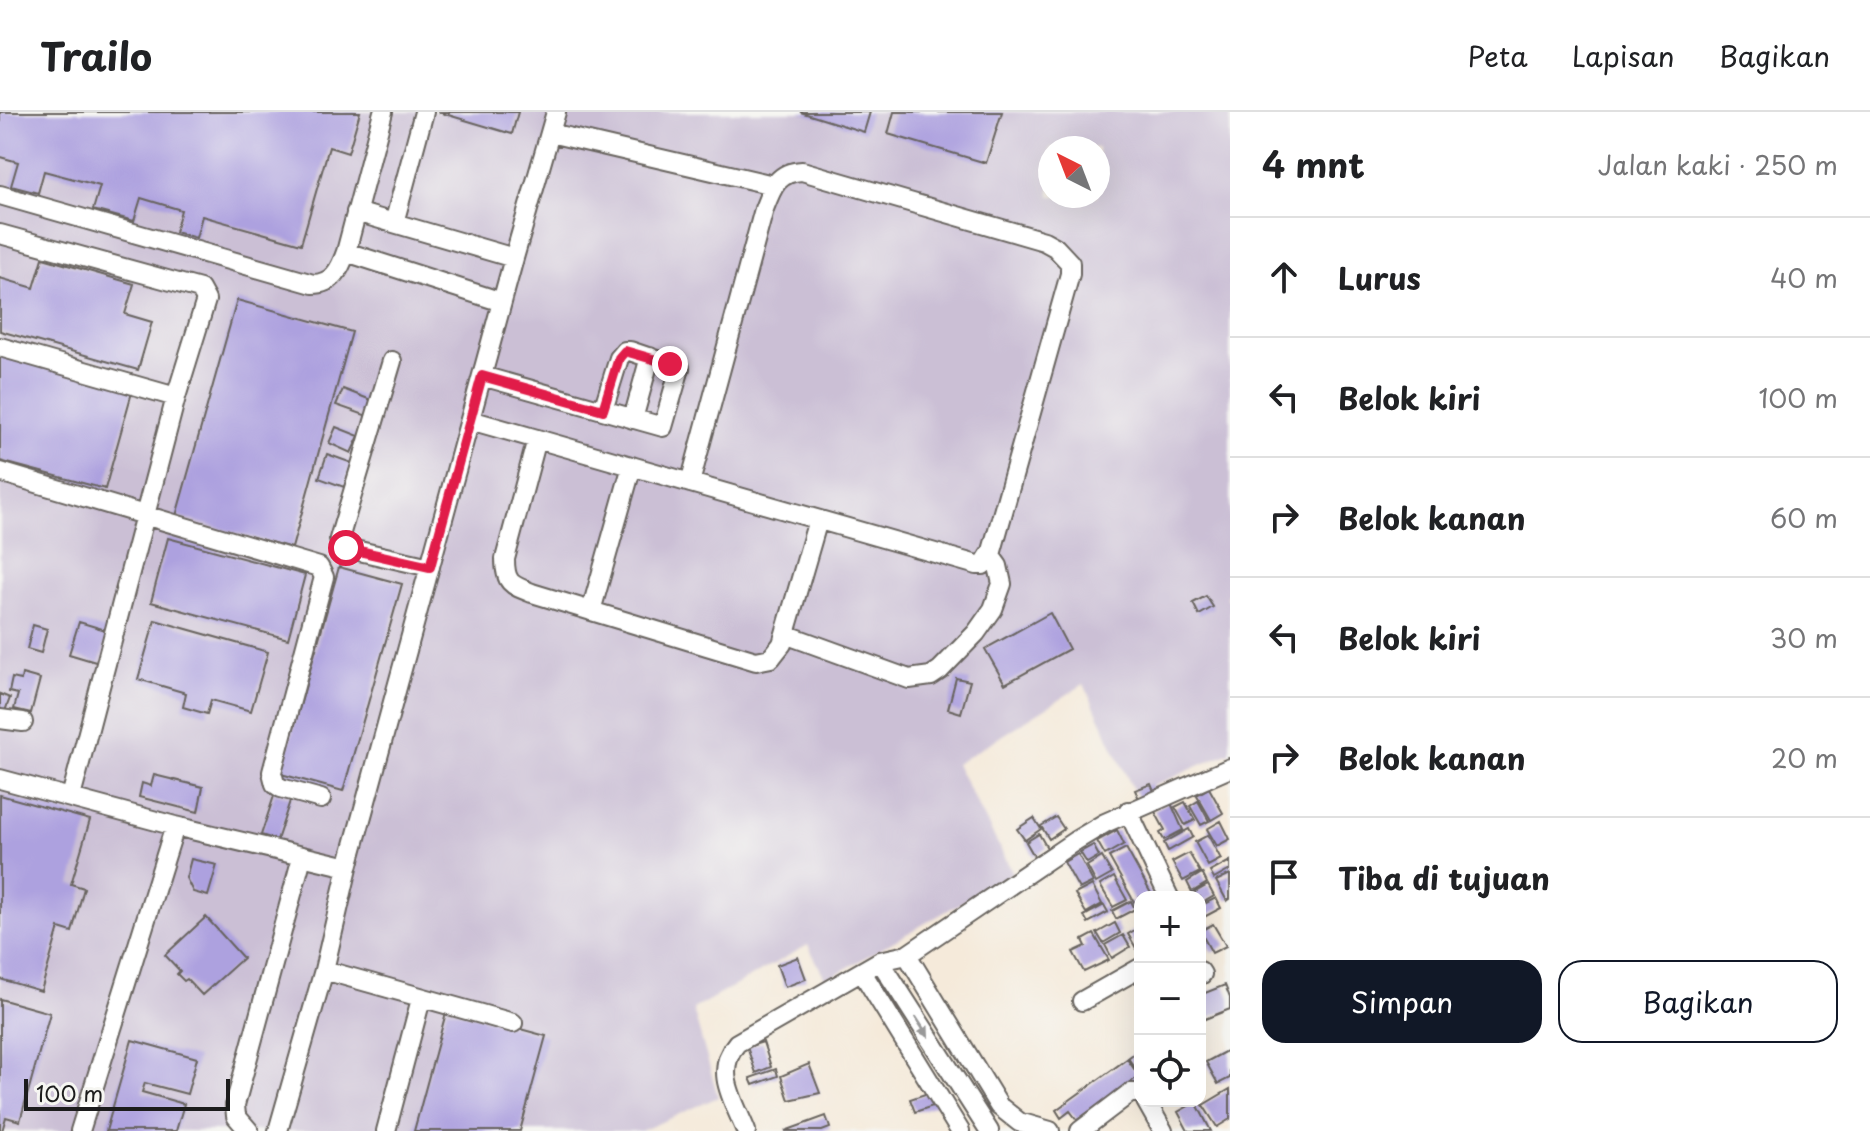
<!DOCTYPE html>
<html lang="id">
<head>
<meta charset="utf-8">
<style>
	:root { --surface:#fff; --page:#f6f6f6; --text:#202124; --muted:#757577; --line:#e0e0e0; --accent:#111827 }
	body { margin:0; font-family:"Playpen Sans",sans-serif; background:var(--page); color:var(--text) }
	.controls { position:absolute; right:24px; bottom:24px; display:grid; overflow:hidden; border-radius:16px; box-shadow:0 8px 32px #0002 }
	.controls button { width:72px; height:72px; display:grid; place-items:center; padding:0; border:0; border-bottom:2px solid var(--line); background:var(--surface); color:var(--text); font:40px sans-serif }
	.compass { position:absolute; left:1038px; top:24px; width:72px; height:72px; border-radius:50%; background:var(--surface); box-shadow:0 8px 32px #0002; rotate:318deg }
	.scale { position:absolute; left:24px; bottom:20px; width:206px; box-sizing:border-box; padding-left:8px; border:4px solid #1c1c1c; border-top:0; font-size:22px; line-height:28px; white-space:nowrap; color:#1c1c1c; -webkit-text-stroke:6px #f6f6f2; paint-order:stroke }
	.stop { position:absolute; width:24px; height:24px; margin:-18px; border:6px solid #e11d48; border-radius:50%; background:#fff }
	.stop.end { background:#e11d48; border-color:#fff; box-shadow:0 2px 8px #0008 }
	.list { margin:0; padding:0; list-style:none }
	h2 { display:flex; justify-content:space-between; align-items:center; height:104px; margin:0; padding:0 32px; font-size:34px }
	h2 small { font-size:26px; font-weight:400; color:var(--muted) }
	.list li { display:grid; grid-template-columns:52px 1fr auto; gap:24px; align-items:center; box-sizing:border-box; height:120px; padding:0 32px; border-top:2px solid var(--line) }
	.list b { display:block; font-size:30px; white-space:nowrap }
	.list em { font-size:26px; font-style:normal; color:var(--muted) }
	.actions { display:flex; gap:16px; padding:24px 32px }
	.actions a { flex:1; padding:18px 0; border:2px solid var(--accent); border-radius:24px; text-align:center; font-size:28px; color:var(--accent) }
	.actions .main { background:var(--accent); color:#fff }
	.icon { flex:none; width:44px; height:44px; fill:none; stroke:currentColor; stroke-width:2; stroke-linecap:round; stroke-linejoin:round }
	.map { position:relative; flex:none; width:1230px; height:1019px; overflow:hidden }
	header { display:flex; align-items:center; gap:48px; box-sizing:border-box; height:112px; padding:0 40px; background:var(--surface); border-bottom:2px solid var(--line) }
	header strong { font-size:38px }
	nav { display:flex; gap:44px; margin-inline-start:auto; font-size:28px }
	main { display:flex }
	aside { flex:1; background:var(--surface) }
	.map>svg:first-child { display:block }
</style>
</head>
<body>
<header>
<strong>Trailo</strong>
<nav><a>Peta</a><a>Lapisan</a><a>Bagikan</a></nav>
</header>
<main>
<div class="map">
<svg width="1230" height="1019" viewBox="0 0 1230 1019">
	<rect width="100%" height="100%" fill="#f6f6f2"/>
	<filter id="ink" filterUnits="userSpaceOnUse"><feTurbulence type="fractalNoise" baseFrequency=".0125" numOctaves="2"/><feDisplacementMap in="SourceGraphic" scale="16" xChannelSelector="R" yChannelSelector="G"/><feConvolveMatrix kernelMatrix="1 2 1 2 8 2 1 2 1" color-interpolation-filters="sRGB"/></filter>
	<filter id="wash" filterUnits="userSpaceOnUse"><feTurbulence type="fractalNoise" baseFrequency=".006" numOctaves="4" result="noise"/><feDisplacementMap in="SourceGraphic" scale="32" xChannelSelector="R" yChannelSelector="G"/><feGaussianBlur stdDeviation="1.8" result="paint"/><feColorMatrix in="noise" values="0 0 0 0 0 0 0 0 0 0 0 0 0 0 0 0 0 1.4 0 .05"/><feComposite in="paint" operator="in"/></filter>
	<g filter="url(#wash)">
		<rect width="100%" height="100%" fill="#f5eada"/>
		<path fill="#cbbfd5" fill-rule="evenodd" d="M 0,0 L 1230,0 L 1230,481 L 1226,484 L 1230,490 L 1230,640 L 1135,682 L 1084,572 L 956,652 L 1013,761 L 826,868 L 808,833 L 693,897 L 718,985 L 641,1019 L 0,1019 ZM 1050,36 L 1098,36 L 1098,84 L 1050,84 Z"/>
		<g id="blocks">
			<path fill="#ada1df" d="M 0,0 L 360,0 L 348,41 L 329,35 L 301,132 L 202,104 L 196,126 L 175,120 L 181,98 L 141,86 L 134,109 L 93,98 L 100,74 L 44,59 L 38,81 L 11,74 L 18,50 L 0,45 Z
				M 438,0 L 518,0 L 512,22 Z
				M 800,0 L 870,0 L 864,20 Z
				M 894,0 L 1002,0 L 986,51 L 888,22 Z
				M 43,146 L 134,172 L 125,202 L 152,210 L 138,258 L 0,219 L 0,166 L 34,176 Z
				M 237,188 L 352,220 L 292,436 L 176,404 Z
				M 0,236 L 134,273 L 105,377 L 0,349 Z
				M 343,277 L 376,290 L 373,306 L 336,293 Z
				M 336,315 L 359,324 L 351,341 L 329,331 Z
				M 327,342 L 352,351 L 344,375 L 319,366 Z
				M 168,426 L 305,463 L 288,527 L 151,490 Z
				M 339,455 L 402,472 L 343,679 L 281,662 Z
				M 1206,484 L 1213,495 L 1199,503 L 1193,491 Z
				M 1050,501 L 1069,537 L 1005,572 L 985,537 Z
				M 155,508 L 268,540 L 251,599 L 211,588 L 207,602 L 183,595 L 186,581 L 138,567 Z
				M 79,510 L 109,519 L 99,551 L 69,542 Z
				M 33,513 L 47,517 L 41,541 L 27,537 Z
				M 22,562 L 40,567 L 31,601 L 14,597 L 18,582 L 9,580 L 12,566 L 21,568 Z
				M 956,566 L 970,569 L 961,601 L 948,597 Z
				M 0,582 L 10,586 L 5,599 L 0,597 Z
				M 154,663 L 203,675 L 198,700 L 139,685 L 142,671 L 151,674 Z
				M 1151,672 L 1155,682 L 1140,689 L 1135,678 Z
				M 1209,676 L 1223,701 L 1211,708 L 1197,683 Z
				M 275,681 L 291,686 L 277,728 L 261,723 Z
				M 0,683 L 90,708 L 71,772 L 84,776 L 72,820 L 59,816 L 41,879 L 0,867 Z
				M 1170,689 L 1183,718 L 1164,728 L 1160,721 L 1165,718 L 1154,698 Z
				M 1198,689 L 1209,709 L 1201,713 L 1190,694 Z
				M 1185,690 L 1195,708 L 1185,713 L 1175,695 Z
				M 1056,705 L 1064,717 L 1049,727 L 1041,714 Z
				M 1034,706 L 1041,717 L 1025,728 L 1017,717 Z
				M 1221,709 L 1230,727 L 1217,734 L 1207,717 Z
				M 1189,717 L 1193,725 L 1168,739 L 1164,731 Z
				M 1117,718 L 1124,732 L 1105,743 L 1097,729 Z
				M 1039,722 L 1047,736 L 1034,744 L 1026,730 Z
				M 1208,723 L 1221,747 L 1208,754 L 1195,730 Z
				M 1093,733 L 1099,744 L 1087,751 L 1080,740 Z
				M 1126,736 L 1153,785 L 1140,785 L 1140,794 L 1137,795 L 1109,745 Z
				M 1189,741 L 1200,760 L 1183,769 L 1172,750 Z
				M 1078,742 L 1093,770 L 1079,777 L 1064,750 Z
				M 1102,745 L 1112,762 L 1096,771 L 1087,754 Z
				M 191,747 L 217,753 L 208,784 L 193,780 L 186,766 Z
				M 1230,749 L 1230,758 L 1214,767 L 1210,760 Z
				M 1202,761 L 1207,771 L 1192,780 L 1187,770 Z
				M 1230,762 L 1230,787 L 1227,789 L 1216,769 Z
				M 1114,765 L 1127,788 L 1113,795 L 1100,773 Z
				M 1092,773 L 1102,792 L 1086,801 L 1075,782 Z
				M 1208,773 L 1214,784 L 1200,792 L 1200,785 L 1193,785 L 1192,782 Z
				M 1216,786 L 1221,796 L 1204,805 L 1200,794 Z
				M 1131,789 L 1135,797 L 1116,807 L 1112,799 Z
				M 1104,793 L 1108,800 L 1088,811 L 1084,804 Z
				M 206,805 L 243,846 L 202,883 L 187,867 L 184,869 L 177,862 L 180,859 L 165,843 Z
				M 1115,811 L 1120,821 L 1103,831 L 1097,821 Z
				M 1213,812 L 1226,834 L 1212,841 L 1200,819 Z
				M 1140,815 L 1140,843 L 1128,822 Z
				M 1094,822 L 1109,848 L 1084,860 L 1073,840 L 1086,834 L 1083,828 Z
				M 1123,823 L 1130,835 L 1112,846 L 1105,833 Z
				M 798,845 L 806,867 L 785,875 L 777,853 Z
				M 1225,873 L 1230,886 L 1230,897 L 1200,909 L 1200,883 Z
				M 0,887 L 50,901 L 20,1009 L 6,1005 L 2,1019 L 0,1019 Z
				M 447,897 L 546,924 L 520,1019 L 414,1019 Z
				M 132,928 L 197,946 L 187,982 L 145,971 L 142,980 L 184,992 L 176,1019 L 106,1019 Z
				M 763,930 L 771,955 L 756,961 L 747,935 Z
				M 1140,937 L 1140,963 L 1128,946 Z
				M 1230,937 L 1230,966 L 1218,972 L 1206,950 Z
				M 1127,947 L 1139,964 L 1077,1008 L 1070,999 L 1061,1006 L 1056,998 Z
				M 809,952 L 820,981 L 789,988 L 781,964 Z
				M 776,957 L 778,964 L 753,973 L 750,966 Z
				M 1230,977 L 1230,1007 L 1217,1015 L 1203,993 Z
				M 934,979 L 939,992 L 915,1000 L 910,987 Z
				M 1196,990 L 1211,1019 L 1188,1019 L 1178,1000 Z
				M 826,1004 L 830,1016 L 822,1019 L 785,1019 Z"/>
		</g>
	</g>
	<g filter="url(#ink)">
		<use href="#blocks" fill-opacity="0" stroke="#68645e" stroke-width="2"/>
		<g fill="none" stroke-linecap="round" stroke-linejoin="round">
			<defs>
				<path id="minor" d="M 550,21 L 773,73
					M 0,83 L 313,172 C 333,172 340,157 346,140 L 502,190
					M 356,100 L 514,146
					M 394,111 L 424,0
					M 0,122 L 200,177 L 206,188 L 176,285 L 71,685
					M 346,140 L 383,0
					M 0,235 L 176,285
					M 392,249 L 339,427 L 346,436 L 430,455
					M 482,264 L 663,315 L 680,256 L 630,239 L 625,239 L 619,246 L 603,298
					M 633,307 L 650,245
					M 470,308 L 537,327 L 977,453 L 983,453 L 992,439 L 1070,162 L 1070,151 L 1055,135 L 1044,129 L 802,59 C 777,60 772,76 764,97 L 690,371
					M 537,327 L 505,447 C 505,471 511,473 532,481 L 756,549 L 771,546 L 782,532 L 818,408
					M 0,360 L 319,455 L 324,465 L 272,660 L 275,672 L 281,676 L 321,687
					M 591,499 L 632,354
					M 785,522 L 909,567 L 931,564 L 940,558 L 976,521 L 993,497 L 1002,472 L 998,454 L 990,443
					M 0,607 L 23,610
					M 0,667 L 175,714 L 348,755
					M 1128,699 L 1169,785
					M 907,843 L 999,994 L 1019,1010 L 1050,1019
					M 880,849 L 989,1019
					M 324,858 L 513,911
					M 1200,859 L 1202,862
					M 862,860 L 960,1019
					M 1082,889 L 1140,856
					M 1146,989 L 1163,1019
					M 80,1019 L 175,714
					M 249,1019 L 236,1004 L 235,993 L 302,745
					M 278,1019 L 324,858 L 348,755 L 514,146 L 556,0
					M 386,1019 L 421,887
					M 746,1019 C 734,989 713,959 737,931 L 880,849 L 907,843 L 1075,729 L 1105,711 L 1230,656
					M 1080,1019 L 1130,981 L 1140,981"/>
			</defs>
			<use href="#minor" stroke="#68645e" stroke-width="22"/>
			<use href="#minor" stroke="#fff" stroke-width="18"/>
		</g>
		<defs><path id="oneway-solid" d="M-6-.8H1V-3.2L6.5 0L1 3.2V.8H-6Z" transform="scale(2)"/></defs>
		<use fill="#999" href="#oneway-solid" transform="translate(922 915) rotate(57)"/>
	</g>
	<g fill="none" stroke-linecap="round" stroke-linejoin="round" filter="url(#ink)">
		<path stroke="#e11d48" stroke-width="10" d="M 346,436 L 430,455 L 482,264 L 603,298 L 619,246 L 625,239 L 670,252"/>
	</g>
</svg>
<div class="controls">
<button>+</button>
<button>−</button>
<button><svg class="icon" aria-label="locate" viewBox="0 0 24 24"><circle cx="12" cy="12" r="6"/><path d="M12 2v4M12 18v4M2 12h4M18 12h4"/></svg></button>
</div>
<svg class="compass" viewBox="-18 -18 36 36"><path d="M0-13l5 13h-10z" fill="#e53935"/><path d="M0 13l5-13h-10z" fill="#757577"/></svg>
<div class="scale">100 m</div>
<div class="stop" style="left:346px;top:436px"></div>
<div class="stop end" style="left:670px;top:252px"></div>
</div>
<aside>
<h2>4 mnt<small>Jalan kaki · 250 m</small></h2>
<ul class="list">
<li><svg class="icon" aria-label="ahead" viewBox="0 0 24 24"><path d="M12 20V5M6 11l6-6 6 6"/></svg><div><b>Lurus</b></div><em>40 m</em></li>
<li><svg class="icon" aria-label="left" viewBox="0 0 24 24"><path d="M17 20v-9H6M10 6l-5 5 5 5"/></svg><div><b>Belok kiri</b></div><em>100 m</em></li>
<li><svg class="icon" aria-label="right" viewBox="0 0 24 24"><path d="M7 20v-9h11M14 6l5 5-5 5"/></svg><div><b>Belok kanan</b></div><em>60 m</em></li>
<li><svg class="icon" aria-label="left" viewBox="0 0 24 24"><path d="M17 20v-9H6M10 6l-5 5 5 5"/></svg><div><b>Belok kiri</b></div><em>30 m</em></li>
<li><svg class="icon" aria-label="right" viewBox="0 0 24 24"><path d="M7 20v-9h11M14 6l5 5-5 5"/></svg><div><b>Belok kanan</b></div><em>20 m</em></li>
<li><svg class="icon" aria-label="arrive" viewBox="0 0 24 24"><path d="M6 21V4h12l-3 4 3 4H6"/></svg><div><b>Tiba di tujuan</b></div></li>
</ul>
<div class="actions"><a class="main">Simpan</a><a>Bagikan</a></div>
</aside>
</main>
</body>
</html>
